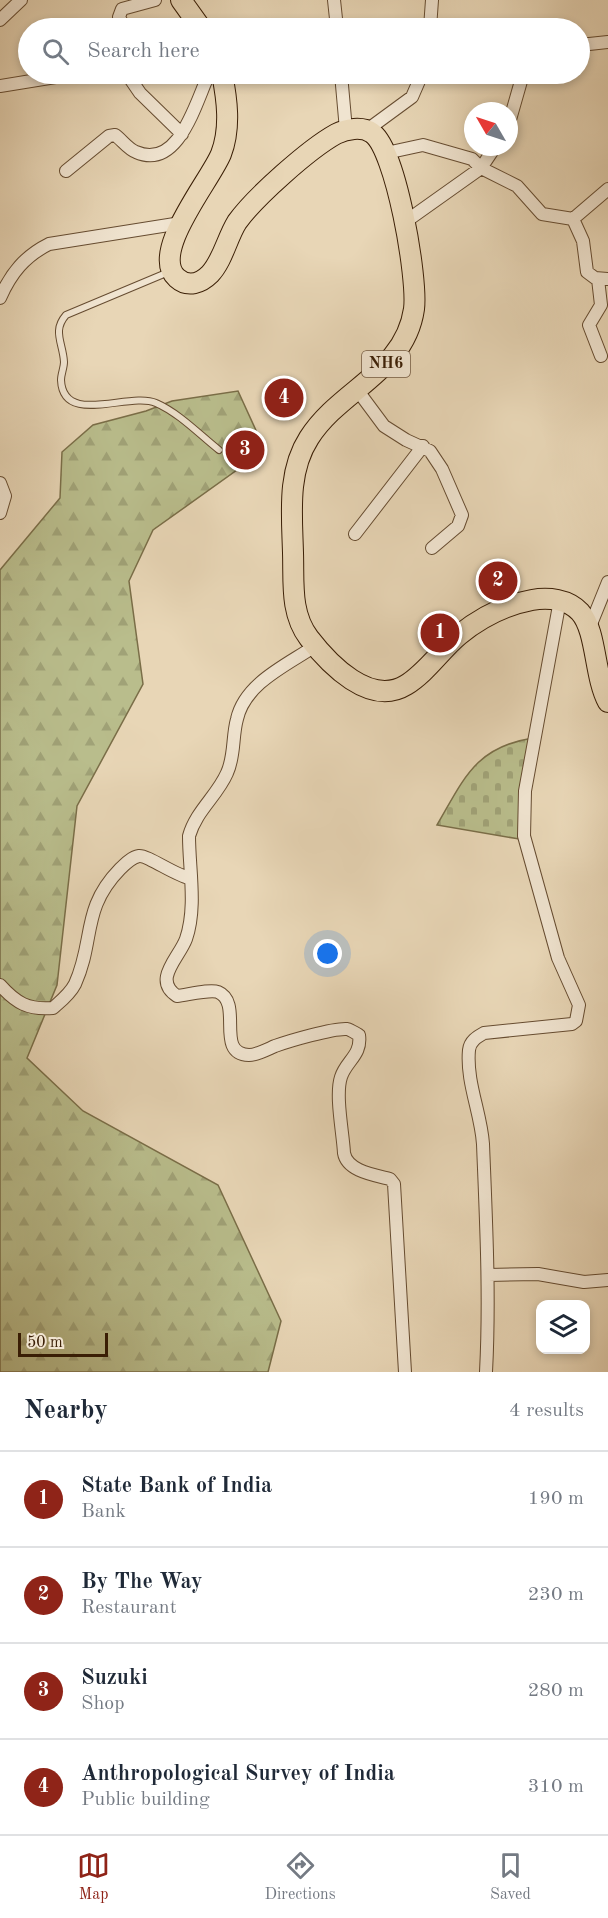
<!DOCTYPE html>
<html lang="en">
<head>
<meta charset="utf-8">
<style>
	:root { --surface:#fff; --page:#f6f6f7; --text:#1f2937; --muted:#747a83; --line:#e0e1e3; --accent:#8f2418 }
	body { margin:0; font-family:"Old Standard TT",serif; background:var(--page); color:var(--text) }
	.controls { position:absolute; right:18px; bottom:18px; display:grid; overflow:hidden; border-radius:12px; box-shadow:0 3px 9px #0003 }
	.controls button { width:54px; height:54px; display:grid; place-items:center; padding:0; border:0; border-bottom:2px solid var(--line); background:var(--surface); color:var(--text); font:30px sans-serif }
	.compass { position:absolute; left:464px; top:102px; width:54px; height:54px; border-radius:50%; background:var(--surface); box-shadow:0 3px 9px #0003; rotate:309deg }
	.scale { position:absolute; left:18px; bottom:15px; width:90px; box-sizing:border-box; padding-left:6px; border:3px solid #3a1e05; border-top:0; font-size:16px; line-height:21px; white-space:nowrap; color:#3a1e05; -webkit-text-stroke:4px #f0e4d0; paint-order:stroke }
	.you { position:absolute; left:328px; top:954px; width:21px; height:21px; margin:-15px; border:4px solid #fff; border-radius:50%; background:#1a73e8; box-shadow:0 0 0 9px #1a73e833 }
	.badge { display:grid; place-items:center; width:39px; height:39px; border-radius:50%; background:var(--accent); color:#fff; font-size:20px; font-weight:700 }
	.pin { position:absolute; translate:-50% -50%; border:3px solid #fff; box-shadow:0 2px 6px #0006 }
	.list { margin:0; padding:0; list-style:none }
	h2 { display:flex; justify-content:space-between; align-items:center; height:78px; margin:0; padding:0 24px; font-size:26px }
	h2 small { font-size:20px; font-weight:400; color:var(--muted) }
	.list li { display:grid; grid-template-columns:39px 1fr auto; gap:18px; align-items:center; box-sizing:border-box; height:96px; padding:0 24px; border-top:2px solid var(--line) }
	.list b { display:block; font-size:22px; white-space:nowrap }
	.list p { margin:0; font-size:20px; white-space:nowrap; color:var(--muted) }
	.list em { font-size:20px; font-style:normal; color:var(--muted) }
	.icon { flex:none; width:33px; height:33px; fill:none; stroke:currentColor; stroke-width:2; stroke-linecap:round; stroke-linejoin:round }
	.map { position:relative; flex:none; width:608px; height:1372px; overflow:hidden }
	.search { position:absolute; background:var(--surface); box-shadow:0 3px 9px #0003; left:18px; right:18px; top:18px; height:66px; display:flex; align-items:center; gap:15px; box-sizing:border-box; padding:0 21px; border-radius:33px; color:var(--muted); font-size:22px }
	.sheet { height:462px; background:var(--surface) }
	nav { display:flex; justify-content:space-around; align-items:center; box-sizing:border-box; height:84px; border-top:2px solid var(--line); background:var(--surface); font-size:16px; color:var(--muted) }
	nav a { display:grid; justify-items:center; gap:3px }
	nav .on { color:var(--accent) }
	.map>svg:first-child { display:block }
</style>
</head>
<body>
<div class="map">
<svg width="608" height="1372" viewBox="0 0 608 1372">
	<defs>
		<pattern id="forest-firs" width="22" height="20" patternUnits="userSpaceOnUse" patternTransform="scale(1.5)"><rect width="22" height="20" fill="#b9bd8c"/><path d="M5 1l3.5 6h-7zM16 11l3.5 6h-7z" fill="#a0a277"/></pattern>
		<pattern id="cemetery-stones" width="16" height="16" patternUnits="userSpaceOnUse" patternTransform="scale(1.5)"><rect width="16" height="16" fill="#b9bd8c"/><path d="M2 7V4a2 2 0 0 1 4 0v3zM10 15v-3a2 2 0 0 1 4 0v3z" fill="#a0a277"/></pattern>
	</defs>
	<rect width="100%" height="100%" fill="#e8d6b6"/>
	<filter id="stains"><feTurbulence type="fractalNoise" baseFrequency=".00333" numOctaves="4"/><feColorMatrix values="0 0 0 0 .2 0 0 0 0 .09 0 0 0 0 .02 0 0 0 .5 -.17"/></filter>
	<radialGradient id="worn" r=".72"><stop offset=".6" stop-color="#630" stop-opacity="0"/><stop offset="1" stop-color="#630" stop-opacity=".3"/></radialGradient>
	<path fill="url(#forest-firs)" stroke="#7a6e48" stroke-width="1.5" d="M 238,391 L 265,450 L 153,530 L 129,581 L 143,684 L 77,806 L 57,985 L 27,1058 L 83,1111 L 218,1185 L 281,1321 L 268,1372 L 0,1372 L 0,570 L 60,498 L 62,452 L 93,425 L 146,411 L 172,401 Z"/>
	<path fill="url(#cemetery-stones)" stroke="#7a6e48" stroke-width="1.5" d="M 533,738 L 519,839 L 437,825 C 464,779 475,747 533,738 Z"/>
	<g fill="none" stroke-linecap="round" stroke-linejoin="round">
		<defs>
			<path id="service" d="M 171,271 L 66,315 C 52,331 63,343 64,362 C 64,368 61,374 61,380 C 63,427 130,391 156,403 C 179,413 200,435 219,450"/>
			<path id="minor" d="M 334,0 L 337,28
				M 0,20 L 21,0
				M 125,28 L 119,17 L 122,9 L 155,0
				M 430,28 L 432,0
				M 580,45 L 608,42
				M 127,74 L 140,93 L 182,134
				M 341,74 L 346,130
				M 0,86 L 74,74
				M 509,123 L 523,74
				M 367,130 L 412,97 L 422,74
				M 386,153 L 423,145 L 472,159 L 481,168 L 517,186 L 542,214 L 573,219 L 608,189
				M 66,171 L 109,136 L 115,135 C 122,140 128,149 136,152 C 179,171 196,101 209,74
				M 573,219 L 583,241 L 587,272 L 595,278 L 608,279
				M 405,222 L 481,168 L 495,147
				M 598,279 L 601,305 L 589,325 L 601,356
				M 0,298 C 11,273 25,256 49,244 L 181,223
				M 358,391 L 384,426 L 406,440 L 430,451 L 442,469 L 462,515 L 458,526 L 432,548
				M 0,483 L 5,496 L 0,513
				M 355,534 L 423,446
				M 589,629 L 608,582
				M 315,646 C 287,665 245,683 237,719 C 232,737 235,756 227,773 C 217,796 196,811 189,836 C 189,869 197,907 186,939 C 179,958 152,980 177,996 C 187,995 210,989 218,992 C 244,1003 214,1054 249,1055 C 257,1055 268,1049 275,1046 C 289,1041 333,1028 347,1029 C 351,1030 355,1033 359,1035 C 362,1055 346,1061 341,1077 C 335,1095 343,1133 344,1153 C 347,1171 374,1175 390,1179 L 394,1184 L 405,1372
				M 0,985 C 16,1003 28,1010 53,1008 C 61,1001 70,994 75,984 C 95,940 81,909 120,869 C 125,864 132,857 139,856 C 147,855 175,875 189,878
				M 488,1275 L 538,1274 L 584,1282 L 608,1280
				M 486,1372 C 490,1296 486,1220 483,1144 C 481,1113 466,1082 469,1050 C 470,1041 477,1037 484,1033 L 572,1024 L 576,1021 L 579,1005 L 558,958 L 524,836 L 525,791 L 560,600"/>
			<path id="trunk" d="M 181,0 L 201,28
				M 222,74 C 227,99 231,128 221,154 C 210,181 149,253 177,278 C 188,288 201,283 210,274 C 223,260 227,238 237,222 C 255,197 309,149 336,134 C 346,129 362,126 372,133 C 396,149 418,279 414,309 C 405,372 340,389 309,438 C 287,472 292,514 293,553 C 294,582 290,613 309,638 C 329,664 370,707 406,685 C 426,673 441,650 459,635 C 480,618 505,605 532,600 C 548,597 568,599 580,612 C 597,631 594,676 608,702"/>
		</defs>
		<use href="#service" stroke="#664c31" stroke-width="8"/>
		<use href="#minor" stroke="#664c31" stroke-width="14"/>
		<use href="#trunk" stroke="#3a1e05" stroke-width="22"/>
		<use href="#service" stroke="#f0e4d0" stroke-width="6"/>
		<use href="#minor" stroke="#f0e4d0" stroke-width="12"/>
		<use href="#trunk" stroke="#e8d6b6" stroke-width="20"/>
	</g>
	<g text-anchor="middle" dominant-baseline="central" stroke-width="5" stroke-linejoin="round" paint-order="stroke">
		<rect fill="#f0e4d0" stroke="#715942" stroke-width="1.5" x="362" y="351" width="48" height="26" rx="4.5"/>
		<g font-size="16" font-weight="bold" fill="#3a1e05">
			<text x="386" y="364">NH6</text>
		</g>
	</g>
	<rect width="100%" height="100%" filter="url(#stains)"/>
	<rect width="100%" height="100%" fill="url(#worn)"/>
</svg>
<div class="controls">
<button><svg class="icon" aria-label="layers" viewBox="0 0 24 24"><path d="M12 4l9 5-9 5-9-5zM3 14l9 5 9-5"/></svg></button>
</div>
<svg class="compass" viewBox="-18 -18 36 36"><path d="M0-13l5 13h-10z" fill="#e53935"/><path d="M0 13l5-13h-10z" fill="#747a83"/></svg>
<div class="scale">50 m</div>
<div class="you"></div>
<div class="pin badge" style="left:440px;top:633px">1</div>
<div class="pin badge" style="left:498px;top:581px">2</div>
<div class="pin badge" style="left:245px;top:450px">3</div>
<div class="pin badge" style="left:284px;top:398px">4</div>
<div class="search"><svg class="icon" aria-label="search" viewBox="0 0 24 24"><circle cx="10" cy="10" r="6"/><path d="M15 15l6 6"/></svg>Search here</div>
</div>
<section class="sheet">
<h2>Nearby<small>4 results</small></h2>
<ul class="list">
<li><span class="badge">1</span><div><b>State Bank of India</b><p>Bank</p></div><em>190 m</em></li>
<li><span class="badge">2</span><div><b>By The Way</b><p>Restaurant</p></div><em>230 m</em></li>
<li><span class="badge">3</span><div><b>Suzuki</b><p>Shop</p></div><em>280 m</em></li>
<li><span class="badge">4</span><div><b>Anthropological Survey of India</b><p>Public building</p></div><em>310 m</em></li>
</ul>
</section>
<nav>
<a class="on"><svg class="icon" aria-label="map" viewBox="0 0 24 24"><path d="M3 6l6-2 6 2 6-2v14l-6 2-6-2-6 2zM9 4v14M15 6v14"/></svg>Map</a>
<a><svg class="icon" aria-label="directions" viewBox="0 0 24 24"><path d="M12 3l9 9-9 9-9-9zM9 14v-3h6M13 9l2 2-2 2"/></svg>Directions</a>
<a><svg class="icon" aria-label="saved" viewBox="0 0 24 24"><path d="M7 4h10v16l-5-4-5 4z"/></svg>Saved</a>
</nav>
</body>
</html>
